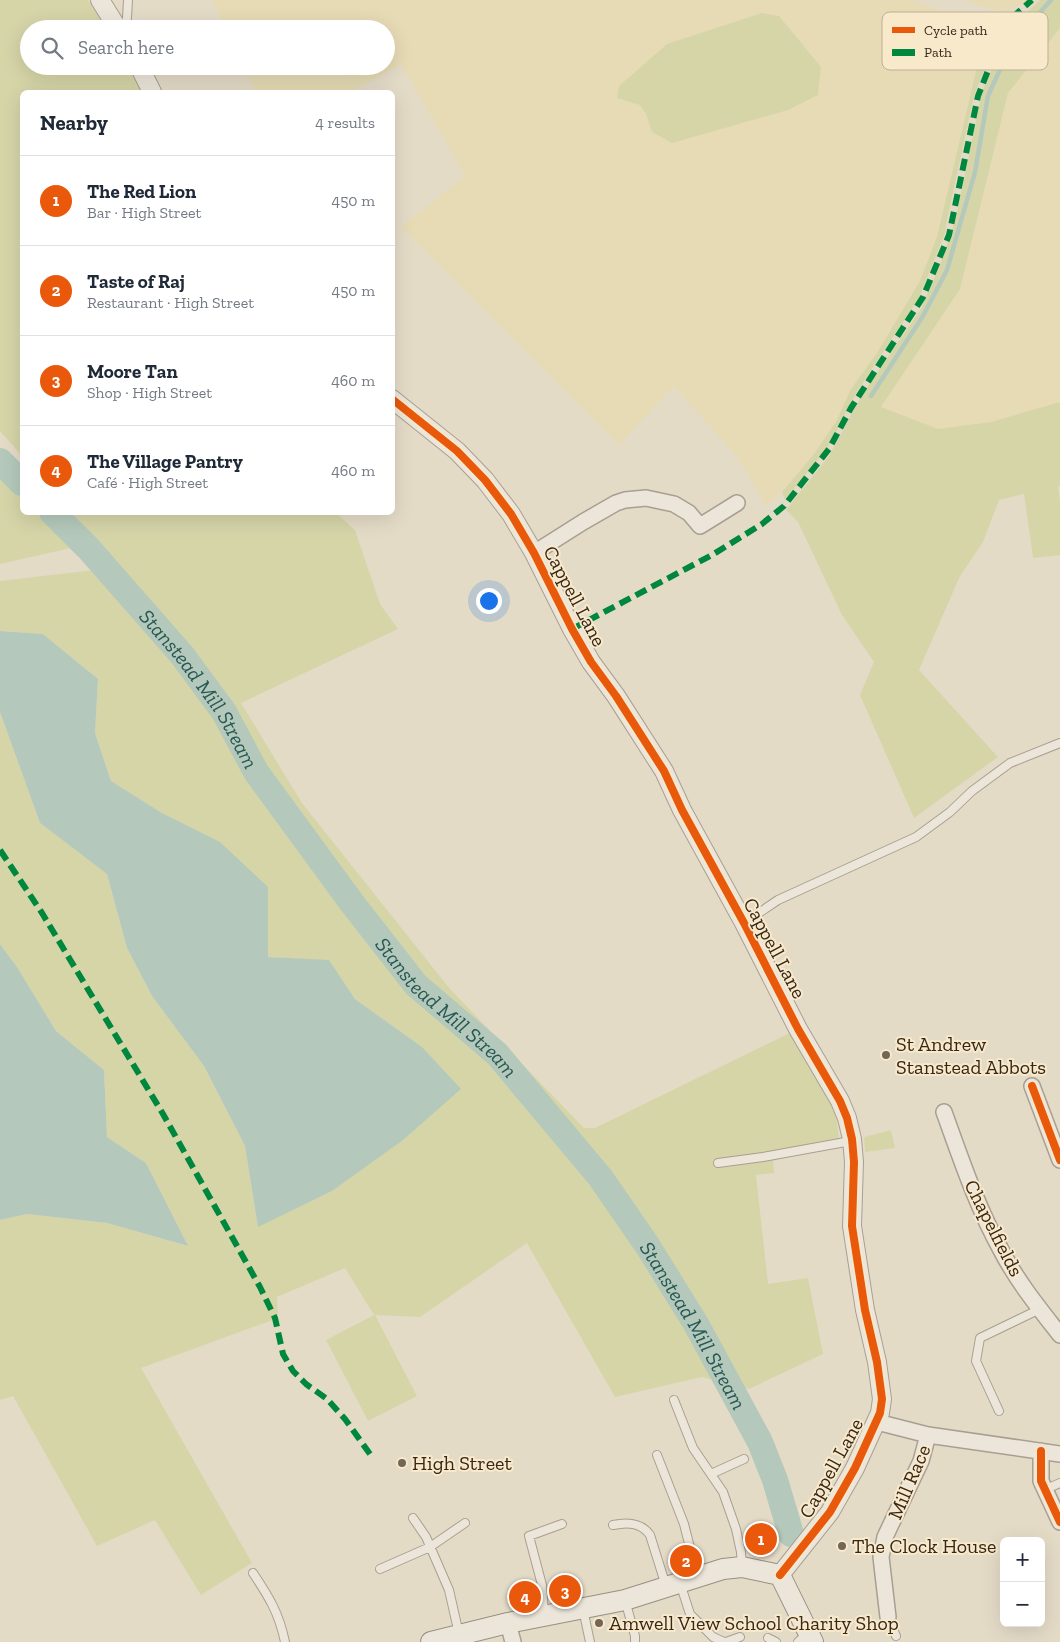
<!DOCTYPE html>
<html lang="en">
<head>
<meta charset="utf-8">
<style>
	:root { --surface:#fff; --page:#f6f6f7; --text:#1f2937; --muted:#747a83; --line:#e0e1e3; --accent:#ea580c }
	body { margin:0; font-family:"Zilla Slab",serif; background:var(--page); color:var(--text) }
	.controls { position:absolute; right:15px; bottom:15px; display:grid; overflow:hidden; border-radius:8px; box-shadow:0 5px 20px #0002 }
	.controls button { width:45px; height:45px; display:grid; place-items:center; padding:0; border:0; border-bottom:1px solid var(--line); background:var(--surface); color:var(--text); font:25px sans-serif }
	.you { position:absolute; left:488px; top:600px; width:18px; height:18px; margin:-12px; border:4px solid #fff; border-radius:50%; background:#1a73e8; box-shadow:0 0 0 8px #1a73e833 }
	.badge { display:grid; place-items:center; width:32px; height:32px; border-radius:50%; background:var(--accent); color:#fff; font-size:16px; font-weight:700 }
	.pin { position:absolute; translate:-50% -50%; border:2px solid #fff; box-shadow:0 1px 5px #0006 }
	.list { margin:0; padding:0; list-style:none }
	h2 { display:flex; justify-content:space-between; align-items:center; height:65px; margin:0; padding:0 20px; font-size:21px }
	h2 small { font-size:16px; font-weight:400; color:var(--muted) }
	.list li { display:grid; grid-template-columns:32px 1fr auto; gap:15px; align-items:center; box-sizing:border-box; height:90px; padding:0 20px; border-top:1px solid var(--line) }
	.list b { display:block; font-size:19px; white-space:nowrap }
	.list p { margin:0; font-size:16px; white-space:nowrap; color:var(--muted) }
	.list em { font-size:16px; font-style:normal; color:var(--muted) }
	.icon { flex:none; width:28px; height:28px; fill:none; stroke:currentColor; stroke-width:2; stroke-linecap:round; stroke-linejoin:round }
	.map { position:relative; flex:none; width:1060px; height:1642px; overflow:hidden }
	.search { position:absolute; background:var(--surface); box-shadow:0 5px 20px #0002; left:20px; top:20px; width:375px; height:55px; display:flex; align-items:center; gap:12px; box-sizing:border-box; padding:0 18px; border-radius:28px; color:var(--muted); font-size:19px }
	.panel { position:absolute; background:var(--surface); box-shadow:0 5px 20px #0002; left:20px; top:90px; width:375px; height:425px; border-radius:8px }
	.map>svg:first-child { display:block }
</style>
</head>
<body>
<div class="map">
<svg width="1060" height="1642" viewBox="0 0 1060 1642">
	<rect width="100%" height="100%" fill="#e4dbc7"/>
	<path fill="#e6dbb5" d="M 212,0 L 912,0 L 984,26 L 985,33 L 937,237 L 920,281 L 877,353 L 851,389 L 837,420 L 814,454 L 782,492 L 766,506 L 738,458 L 674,386 L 619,445 L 401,227 L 465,176 L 401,64 L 351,92 L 255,92 L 243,66 L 386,66 L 386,29 L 225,29 Z
		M 964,0 L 1030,0 L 1005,12 L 983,7 Z
		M 1060,28 L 1060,402 L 991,422 L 938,429 L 881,407 L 960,289 L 1008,93 Z"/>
	<path fill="#d6d5a8" d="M 0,0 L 88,0 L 107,29 L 29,29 L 29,66 L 127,66 L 141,92 L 22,92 L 22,456 L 0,431 Z
		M 1040,0 L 1060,0 L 1060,28 L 1008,93 L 960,289 L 881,407 L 938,429 L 991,422 L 1060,402 L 1060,486 L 1058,487 L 1060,501 L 1060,555 L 1033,558 L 1024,494 L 999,500 L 983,542 L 960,576 L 919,670 L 998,757 L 914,818 L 860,695 L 874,662 L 842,615 L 798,522 L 786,510 L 829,456 L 862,395 L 921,309 L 940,265 L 956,218 L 982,92 L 1009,29 Z
		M 762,13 L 779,16 L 821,67 L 818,95 L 788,110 L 672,143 L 652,132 L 646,114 L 640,105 L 617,98 L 619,86 L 667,44 Z
		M 1000,28 L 974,96 L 947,220 L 945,233 L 919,298 L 858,390 L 827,449 L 785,499 L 782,492 L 814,454 L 837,420 L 851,389 L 877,353 L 920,281 L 937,237 L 985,33 Z
		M 0,476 L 22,499 L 22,512 L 36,513 L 71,548 L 0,564 Z
		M 72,513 L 336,513 L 355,530 L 380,604 L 398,629 L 241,703 L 302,803 L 450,989 L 584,1128 L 595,1128 L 794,1031 L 836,1115 L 840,1146 L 789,1156 L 773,1161 L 774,1173 L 756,1175 L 768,1284 L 808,1278 L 823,1354 L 749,1389 L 702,1377 L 615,1397 L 527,1243 L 420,1317 L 375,1315 L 417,1396 L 368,1421 L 326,1340 L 374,1315 L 345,1268 L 277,1297 L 278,1318 L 141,1368 L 252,1563 L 201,1595 L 155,1520 L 97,1546 L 13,1396 L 0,1400 L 0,1220 L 27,1214 L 107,1223 L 187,1246 L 146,1163 L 107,1137 L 104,1070 L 56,1031 L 17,967 L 0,944 L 0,712 L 40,823 L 107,874 L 127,948 L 152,996 L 204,1066 L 245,1146 L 258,1226 L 332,1191 L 422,1047 L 355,999 L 329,961 L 268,957 L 268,887 L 162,813 L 111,781 L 95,733 L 98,679 L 43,634 L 0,631 L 0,581 L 120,567 Z
		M 891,1130 L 895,1148 L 865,1152 L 864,1137 Z"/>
	<path fill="#b4c9bb" d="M 0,631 L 43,634 L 98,679 L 95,733 L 111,781 L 162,813 L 220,842 L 268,887 L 268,957 L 329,960 L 355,999 L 422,1047 L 461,1089 L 403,1140 L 332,1191 L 258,1227 L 245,1146 L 204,1066 L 152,996 L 127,948 L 107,874 L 40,823 L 0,712 Z
		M 0,944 L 17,967 L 56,1031 L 104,1070 L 107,1137 L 146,1163 L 188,1246 L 107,1223 L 27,1214 L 0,1220 Z"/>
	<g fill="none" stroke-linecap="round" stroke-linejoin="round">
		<path stroke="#b4c9bb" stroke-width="4.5" d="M 871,396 L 923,316 L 947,270 L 975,172 L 988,96 L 1011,45 L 1051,0"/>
		<g stroke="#b4c9bb" stroke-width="26">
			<path d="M 0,461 L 22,483"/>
			<path id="s1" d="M 52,512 L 89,549 L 182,655 L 224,712 L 256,772 L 352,903 L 416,985 L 497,1054 L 600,1177 L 647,1245 L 696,1324 L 760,1442 L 775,1480 L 791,1534"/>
		</g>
		<defs>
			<path id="service" d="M 124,29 L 127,18 L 128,0
				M 744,923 L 778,900 L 916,837 L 950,812 L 972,791 L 1010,763 L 1060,743
				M 718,1163 L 763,1157 L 851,1141
				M 674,1400 L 693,1448 L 723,1492 L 736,1529 L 741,1552 L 742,1567
				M 999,1411 L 976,1361 L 980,1338 L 1040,1309
				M 657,1455 L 684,1524 L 697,1575
				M 711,1474 L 744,1459
				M 1044,1490 L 1060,1483
				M 413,1518 L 426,1537 L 449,1590 L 459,1634
				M 613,1525 C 627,1522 641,1522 650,1535 L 666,1586
				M 380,1569 L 430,1547 L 465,1523
				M 253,1573 C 269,1597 279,1613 285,1642
				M 680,1583 L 690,1614 L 713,1637 L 724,1642
				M 625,1600 L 635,1636 L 635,1642
				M 583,1609 L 590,1642
				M 544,1614 L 542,1585 L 529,1536 L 562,1524
				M 888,1617 L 896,1636
				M 768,1638 L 776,1642
				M 726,1642 L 740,1637
				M 798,1642 L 808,1633"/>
			<path id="minor" d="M 534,553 L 583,522 L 616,503 L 625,500 L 646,498 L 674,504 L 689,513 L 700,526 L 737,503
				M 1032,1086 L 1060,1160
				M 944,1112 C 961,1159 977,1207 1001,1250 C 1017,1281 1039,1308 1060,1335
				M 877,1422 L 928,1435 L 1060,1454
				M 1041,1451 L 1041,1481 L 1060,1522
				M 888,1617 L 881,1557 L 885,1537 L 921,1461 L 928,1435
				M 508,1623 L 513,1642"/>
			<path id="tertiary" d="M 100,0 L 118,29
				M 139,66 L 152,92
				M 392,399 L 457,451 L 485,480 L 511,514 L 534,553 L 572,629 L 591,662 L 616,696 L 664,771 L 682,810 L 744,923 L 798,1029 L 840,1101 L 847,1118 L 852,1139 L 854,1162 L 852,1226 L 865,1310 L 877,1362 L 882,1399 L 880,1413 L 855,1468 L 830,1512 L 780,1575"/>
			<path id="secondary" d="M 431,1642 L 508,1623 L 625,1600 L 723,1569 L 742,1567 L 780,1575 L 813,1642"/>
		</defs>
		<use href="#service" stroke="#a89f91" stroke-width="10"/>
		<use href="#minor" stroke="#a89f91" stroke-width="18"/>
		<use href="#tertiary" stroke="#a89f91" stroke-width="20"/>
		<use href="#secondary" stroke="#988f81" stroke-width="22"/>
		<use href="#service" stroke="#ece6da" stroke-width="8"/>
		<use href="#minor" stroke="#ece6da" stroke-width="15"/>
		<use href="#tertiary" stroke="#ece6da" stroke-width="18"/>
		<use href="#secondary" stroke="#ece6da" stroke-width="20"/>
		<path stroke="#00873e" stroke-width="6" stroke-dasharray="12 6" stroke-linecap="butt" d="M 572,629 L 712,555 L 762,524 L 784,506 L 829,449 L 851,408 L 923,297 L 949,235 L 978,96 L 1007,22 L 1032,0
			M 0,850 L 42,913 L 163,1114 L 260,1287 L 275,1318 L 283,1354 L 293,1371 L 306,1384 L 327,1399 L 345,1419 L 370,1454"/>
		<defs>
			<path id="cycleway" d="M 392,399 L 457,451 L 485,480 L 511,514 L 534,553 L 572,629 L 591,662 L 616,696 L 664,771 L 682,810 L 744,923 L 798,1029 L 840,1101 L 847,1118 L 852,1139 L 854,1162 L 852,1226 L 865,1310 L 877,1362 L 882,1399 L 880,1413 L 855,1468 L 830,1512 L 780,1575
				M 1032,1086 L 1060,1160
				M 1041,1451 L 1041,1481 L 1060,1522"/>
		</defs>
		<use href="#cycleway" stroke="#f8e9cb" stroke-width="11"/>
		<use href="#cycleway" stroke="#e8590c" stroke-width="8"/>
	</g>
	<g fill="#746657" stroke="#f8e9cb" stroke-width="2">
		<circle cx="886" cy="1055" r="5"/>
		<circle cx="402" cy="1463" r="5"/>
		<circle cx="842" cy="1546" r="5"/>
		<circle cx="599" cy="1623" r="5"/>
	</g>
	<g text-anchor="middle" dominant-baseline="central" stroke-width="4" stroke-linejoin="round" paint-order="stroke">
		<g font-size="20" fill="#37271a" stroke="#f8e9cb">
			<text transform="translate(575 596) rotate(62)">Cappell Lane</text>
			<text transform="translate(775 948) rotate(62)">Cappell Lane</text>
			<text transform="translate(994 1228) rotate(63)">Chapelfields</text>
			<text transform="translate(831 1468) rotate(-61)">Cappell Lane</text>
			<text transform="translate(909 1482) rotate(-67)">Mill Race</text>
		</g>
		<g font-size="20" fill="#37271a" stroke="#f8e9cb" text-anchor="start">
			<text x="896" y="1044">St Andrew<tspan x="896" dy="23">Stanstead Abbots</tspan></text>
			<text x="412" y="1463">High Street</text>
			<text x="852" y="1546">The Clock House</text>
			<text x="609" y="1623">Amwell View School Charity Shop</text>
		</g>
		<g font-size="21" font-style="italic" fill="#275854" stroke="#f8e9cb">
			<text stroke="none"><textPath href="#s1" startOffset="231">Stanstead Mill Stream</textPath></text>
			<text stroke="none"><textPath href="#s1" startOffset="636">Stanstead Mill Stream</textPath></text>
			<text stroke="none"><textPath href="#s1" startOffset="1041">Stanstead Mill Stream</textPath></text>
		</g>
	</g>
	<rect x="882" y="12" width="166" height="58" rx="8" fill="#f8e9cb" stroke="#beaf96" stroke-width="1"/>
	<rect x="892" y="27" width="23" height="6" fill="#e8590c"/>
	<rect x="892" y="49" width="23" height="7" fill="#00873e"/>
	<g font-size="14" fill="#37271a">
		<text x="924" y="35">Cycle path</text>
		<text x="924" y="57">Path</text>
	</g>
</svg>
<div class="controls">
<button>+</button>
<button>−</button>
</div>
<div class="you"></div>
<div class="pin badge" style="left:761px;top:1539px">1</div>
<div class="pin badge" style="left:686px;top:1561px">2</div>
<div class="pin badge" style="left:565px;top:1591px">3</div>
<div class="pin badge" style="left:525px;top:1597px">4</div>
<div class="search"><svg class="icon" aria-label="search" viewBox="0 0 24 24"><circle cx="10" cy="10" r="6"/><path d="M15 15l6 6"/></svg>Search here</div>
<section class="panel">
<h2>Nearby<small>4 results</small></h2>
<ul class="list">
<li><span class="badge">1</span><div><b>The Red Lion</b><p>Bar · High Street</p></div><em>450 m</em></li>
<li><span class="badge">2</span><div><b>Taste of Raj</b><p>Restaurant · High Street</p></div><em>450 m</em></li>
<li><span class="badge">3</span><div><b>Moore Tan</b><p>Shop · High Street</p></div><em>460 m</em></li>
<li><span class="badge">4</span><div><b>The Village Pantry</b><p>Café · High Street</p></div><em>460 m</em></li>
</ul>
</section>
</div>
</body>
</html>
